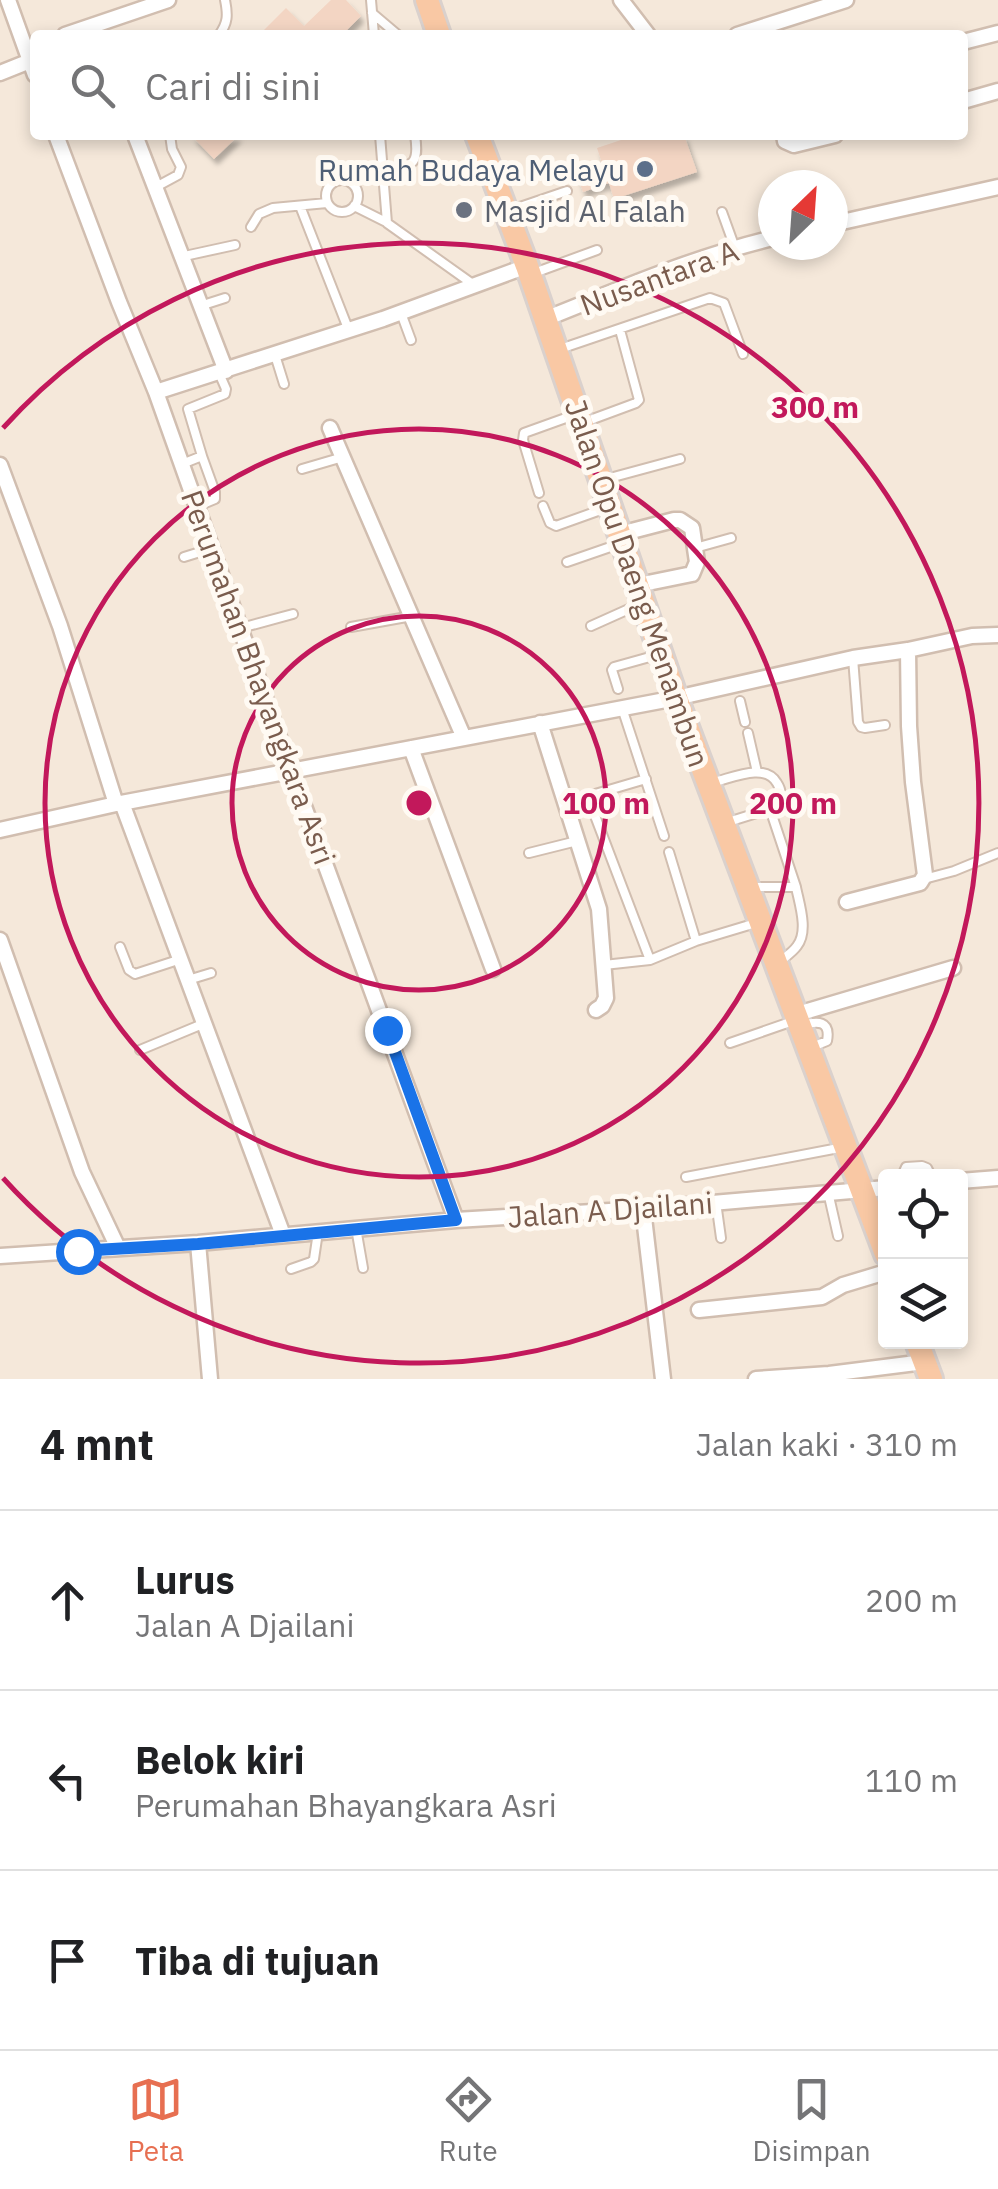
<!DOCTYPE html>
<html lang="id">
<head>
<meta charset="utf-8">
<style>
	:root { --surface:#fff; --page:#f6f6f6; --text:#202124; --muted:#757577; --line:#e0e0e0; --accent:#e76f51 }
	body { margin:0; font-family:"IBM Plex Sans",sans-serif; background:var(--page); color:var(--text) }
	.controls { position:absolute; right:30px; bottom:30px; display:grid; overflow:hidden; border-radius:10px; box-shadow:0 5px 15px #0003 }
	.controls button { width:90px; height:90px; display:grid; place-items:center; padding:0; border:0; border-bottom:2px solid var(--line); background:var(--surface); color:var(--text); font:50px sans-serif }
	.compass { position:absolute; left:758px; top:170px; width:90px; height:90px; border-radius:50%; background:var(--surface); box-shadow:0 5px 15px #0003; rotate:25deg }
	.stop { position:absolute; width:30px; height:30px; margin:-22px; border:8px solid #1a73e8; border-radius:50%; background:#fff }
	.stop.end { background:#1a73e8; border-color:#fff; box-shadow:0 2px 10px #0008 }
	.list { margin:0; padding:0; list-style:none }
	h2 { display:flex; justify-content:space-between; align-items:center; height:130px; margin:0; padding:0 40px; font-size:42px }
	h2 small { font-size:32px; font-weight:400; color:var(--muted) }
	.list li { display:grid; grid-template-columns:65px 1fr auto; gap:30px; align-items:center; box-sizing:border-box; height:180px; padding:0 40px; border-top:2px solid var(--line) }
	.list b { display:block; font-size:38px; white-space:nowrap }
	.list p { margin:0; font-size:32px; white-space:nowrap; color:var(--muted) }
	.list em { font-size:32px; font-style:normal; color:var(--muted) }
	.icon { flex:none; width:55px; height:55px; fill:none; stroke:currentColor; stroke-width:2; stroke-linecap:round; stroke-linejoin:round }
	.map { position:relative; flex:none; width:998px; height:1379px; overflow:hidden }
	.search { position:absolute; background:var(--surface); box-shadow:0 5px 15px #0003; left:30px; right:30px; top:30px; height:110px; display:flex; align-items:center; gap:25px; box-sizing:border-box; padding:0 35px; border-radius:10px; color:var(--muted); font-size:38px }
	.sheet { height:670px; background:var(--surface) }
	nav { display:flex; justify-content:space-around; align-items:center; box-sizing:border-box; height:140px; border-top:2px solid var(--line); background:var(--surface); font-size:28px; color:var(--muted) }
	nav a { display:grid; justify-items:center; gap:5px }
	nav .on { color:var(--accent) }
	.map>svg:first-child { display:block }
</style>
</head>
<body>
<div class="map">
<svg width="998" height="1379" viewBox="0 0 998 1379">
	<defs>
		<filter id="shadow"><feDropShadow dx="3.5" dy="6" stdDeviation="2.5" flood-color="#0004"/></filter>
	</defs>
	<rect width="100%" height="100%" fill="#fdf6ec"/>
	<path fill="#f5e8da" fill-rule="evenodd" d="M 0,0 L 998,0 L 998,1379 L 0,1379 ZM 35,35 L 963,35 L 963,135 L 35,135 ZM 773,185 L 833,185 L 833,245 L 773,245 ZM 886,1176 L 960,1176 L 960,1342 L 886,1342 Z"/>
	<path fill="#f3d5c3" filter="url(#shadow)" d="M 331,0 L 346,0 L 361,16 L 342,35 L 259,35 L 286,8 L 304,26 Z
		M 191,135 L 239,135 L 214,159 Z
		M 636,135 L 684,135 L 697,172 L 614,199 L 609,183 L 583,192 L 577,175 L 603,166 L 597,148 Z"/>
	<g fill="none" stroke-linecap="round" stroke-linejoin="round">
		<defs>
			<path id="service" d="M 371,0 L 374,35
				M 372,13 L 398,35
				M 219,35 C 228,23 228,15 225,0
				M 380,135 L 387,223 L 474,285
				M 383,171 C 411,165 420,168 415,135
				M326 196a16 16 0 1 1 32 0a16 16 0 1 1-32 0Z
				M 154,188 L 178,175 L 181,167 L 172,149 L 170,135
				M 300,206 L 349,331
				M 354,206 L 386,222
				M 511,210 L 567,191
				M 722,212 L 735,248
				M 251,227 L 259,214 L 273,208 L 327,203
				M 180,257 L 235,245
				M 534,273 L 597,250
				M 200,306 L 225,298
				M 401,313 L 411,340
				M 560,349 L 710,298 L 724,303 L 743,354
				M 275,355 L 284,384
				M 582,423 L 636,403 L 639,400 L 620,330
				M 202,456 L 188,409 L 225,394 L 226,389 L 219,373
				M 182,464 L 202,456 L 215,492 L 215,499 L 198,506
				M 302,469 L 343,457
				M 606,479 L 680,459
				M 539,493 L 523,440 L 524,433 L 574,415
				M 543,506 L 550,523 L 556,526 L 609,507
				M 695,548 L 731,538
				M 184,557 L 213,548
				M 567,562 L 619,544
				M 591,626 L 640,604
				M 351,627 L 412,616
				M 241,628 L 293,614
				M 853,658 L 858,722 L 861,727 L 865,728 L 885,725
				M 618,689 L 612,670 L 614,667 L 657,655
				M 740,701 L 745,722
				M 622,708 L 664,836
				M 748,733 L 757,772
				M 646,779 L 595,794 L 589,800 L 650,960
				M 714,782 C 732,778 765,762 777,783 C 783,792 781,799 776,807 L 728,822
				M 770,809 L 796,887
				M 669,852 L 696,941 L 756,923
				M 529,853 L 577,841
				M 924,879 L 954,871 L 998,853
				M 752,887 L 796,887 C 799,903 809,931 797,946 C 793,952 784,958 778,963
				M 120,947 L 129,970 L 135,974 L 181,959
				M 604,965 L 650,960 L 696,941
				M 188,980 L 211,973
				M 803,1025 C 817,1021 831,1020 827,1041 L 812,1047
				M 730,1043 L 796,1020
				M 140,1050 L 205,1023
				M 902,1176 L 906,1167 L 922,1166 L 927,1168 L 931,1176
				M 686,1177 L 844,1147
				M 828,1192 L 838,1236
				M 716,1202 L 721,1238
				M 356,1228 L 363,1268
				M 291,1269 L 311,1262 L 314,1259 L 318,1232"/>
			<path id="minor" d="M 8,0 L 35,75
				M 621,0 L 648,35
				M 65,35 L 168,0
				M 737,35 L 846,0
				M 963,42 L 998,33
				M 0,73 L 30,61
				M 963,101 L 998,91
				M 56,135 L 119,302 L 156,392 L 291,771 L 456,1220
				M 135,135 L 226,371
				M 784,135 L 785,141 L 794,145 L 835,135
				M 833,224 L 998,187
				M 545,319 C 620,289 694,257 773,238
				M 156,392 L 383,319 L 527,266
				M 330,428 L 464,738
				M 0,465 L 60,626 L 116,804
				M 620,534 L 674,520 L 680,520 L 692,528 L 697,562 L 692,574 L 638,585
				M 540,723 L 599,909 L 606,998 L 602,1006 L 596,1010
				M 411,748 L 493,969
				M 122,803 L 283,1235
				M 0,830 L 116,804 L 676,698 L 853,658 L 908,650 L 972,636 L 998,635
				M 847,902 L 920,883 L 925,875 L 913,782 L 909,726 L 908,650
				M 0,940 L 82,1172 L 118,1248
				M 794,1015 L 953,968
				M 960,1181 L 998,1178
				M 643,1209 L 663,1379
				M 198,1243 L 210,1379
				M 0,1256 L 198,1243 L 456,1220 L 643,1209 L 886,1188
				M 699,1310 L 822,1297 L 843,1285 L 886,1272
				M 756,1379 L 829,1374 L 924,1362"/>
			<path id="trunk" d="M 427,0 L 439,35
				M 477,135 L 527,266 L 676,698 L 886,1254
				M 917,1342 L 931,1379"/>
		</defs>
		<use href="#service" stroke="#d1beb0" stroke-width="12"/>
		<use href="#minor" stroke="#d1beb0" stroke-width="19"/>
		<use href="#trunk" stroke="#dad1cd" stroke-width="28"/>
		<use href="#service" stroke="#fff" stroke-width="8"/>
		<use href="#minor" stroke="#fff" stroke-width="14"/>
		<use href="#trunk" stroke="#f9c8a4" stroke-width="22"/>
	</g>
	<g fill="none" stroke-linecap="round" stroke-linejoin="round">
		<path stroke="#1a73e8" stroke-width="12" d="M 78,1251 L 198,1244 L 456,1220 L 387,1030"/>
	</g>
	<g fill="none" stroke="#c2185b" stroke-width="5">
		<circle cx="419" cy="803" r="187"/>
		<circle cx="419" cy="803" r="374"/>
		<path d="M3 428A560 560 0 1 1 3 1178"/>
	</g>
	<circle fill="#5c6f8a" stroke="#fffaf3" stroke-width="4" cx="645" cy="169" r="10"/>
	<circle fill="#6b7280" stroke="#fffaf3" stroke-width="4" cx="464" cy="210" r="10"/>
	<g text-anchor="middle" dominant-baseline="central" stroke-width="10" stroke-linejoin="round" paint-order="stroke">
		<g font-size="30" fill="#4e5e75" stroke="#fffaf3" text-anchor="end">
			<text x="625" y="169">Rumah Budaya Melayu</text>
		</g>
		<g font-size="30" fill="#5b616d" stroke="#fffaf3" text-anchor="start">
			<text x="484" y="210">Masjid Al Falah</text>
		</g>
		<g font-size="30" fill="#7a5c4d" stroke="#fffaf3">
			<text transform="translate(659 277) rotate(-20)">Nusantara A</text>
			<text transform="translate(638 583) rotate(71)">Jalan Opu Daeng Menambun</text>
			<text transform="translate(259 677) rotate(70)">Perumahan Bhayangkara Asri</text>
			<text transform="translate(610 1209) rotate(-4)">Jalan A Djailani</text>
		</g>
	</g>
	<circle cx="419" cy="803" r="15" fill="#c2185b" stroke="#fffaf3" stroke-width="5"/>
	<g font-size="30" text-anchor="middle" font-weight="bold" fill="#c2185b" stroke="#fffaf3" stroke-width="10" stroke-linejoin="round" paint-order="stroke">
		<text x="815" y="418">300 m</text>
		<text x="606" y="814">100 m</text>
		<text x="793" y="814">200 m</text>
	</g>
</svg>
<div class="controls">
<button><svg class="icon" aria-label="locate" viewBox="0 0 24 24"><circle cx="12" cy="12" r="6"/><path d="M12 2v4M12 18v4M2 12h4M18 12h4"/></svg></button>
<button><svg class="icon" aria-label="layers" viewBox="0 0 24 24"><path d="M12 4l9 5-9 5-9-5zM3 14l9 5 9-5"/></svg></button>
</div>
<svg class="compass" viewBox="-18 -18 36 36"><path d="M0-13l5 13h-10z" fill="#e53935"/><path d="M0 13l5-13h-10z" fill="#757577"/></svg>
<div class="stop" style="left:78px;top:1251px"></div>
<div class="stop end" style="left:387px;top:1030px"></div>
<div class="search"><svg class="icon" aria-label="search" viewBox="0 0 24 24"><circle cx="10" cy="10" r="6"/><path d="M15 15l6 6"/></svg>Cari di sini</div>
</div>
<section class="sheet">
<h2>4 mnt<small>Jalan kaki · 310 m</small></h2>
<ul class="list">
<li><svg class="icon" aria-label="ahead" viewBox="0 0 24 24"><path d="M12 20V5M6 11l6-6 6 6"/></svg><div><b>Lurus</b><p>Jalan A Djailani</p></div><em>200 m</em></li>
<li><svg class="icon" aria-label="left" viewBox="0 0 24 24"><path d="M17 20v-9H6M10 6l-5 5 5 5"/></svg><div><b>Belok kiri</b><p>Perumahan Bhayangkara Asri</p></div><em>110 m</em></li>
<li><svg class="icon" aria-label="arrive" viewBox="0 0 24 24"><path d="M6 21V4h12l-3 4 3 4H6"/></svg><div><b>Tiba di tujuan</b></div></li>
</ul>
</section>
<nav>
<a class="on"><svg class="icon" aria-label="map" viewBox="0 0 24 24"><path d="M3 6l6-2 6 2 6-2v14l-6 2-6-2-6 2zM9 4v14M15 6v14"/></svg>Peta</a>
<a><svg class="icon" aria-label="directions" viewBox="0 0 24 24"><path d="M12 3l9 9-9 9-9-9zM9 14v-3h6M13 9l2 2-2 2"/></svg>Rute</a>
<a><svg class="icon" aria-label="saved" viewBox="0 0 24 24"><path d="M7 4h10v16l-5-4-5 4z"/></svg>Disimpan</a>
</nav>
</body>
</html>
